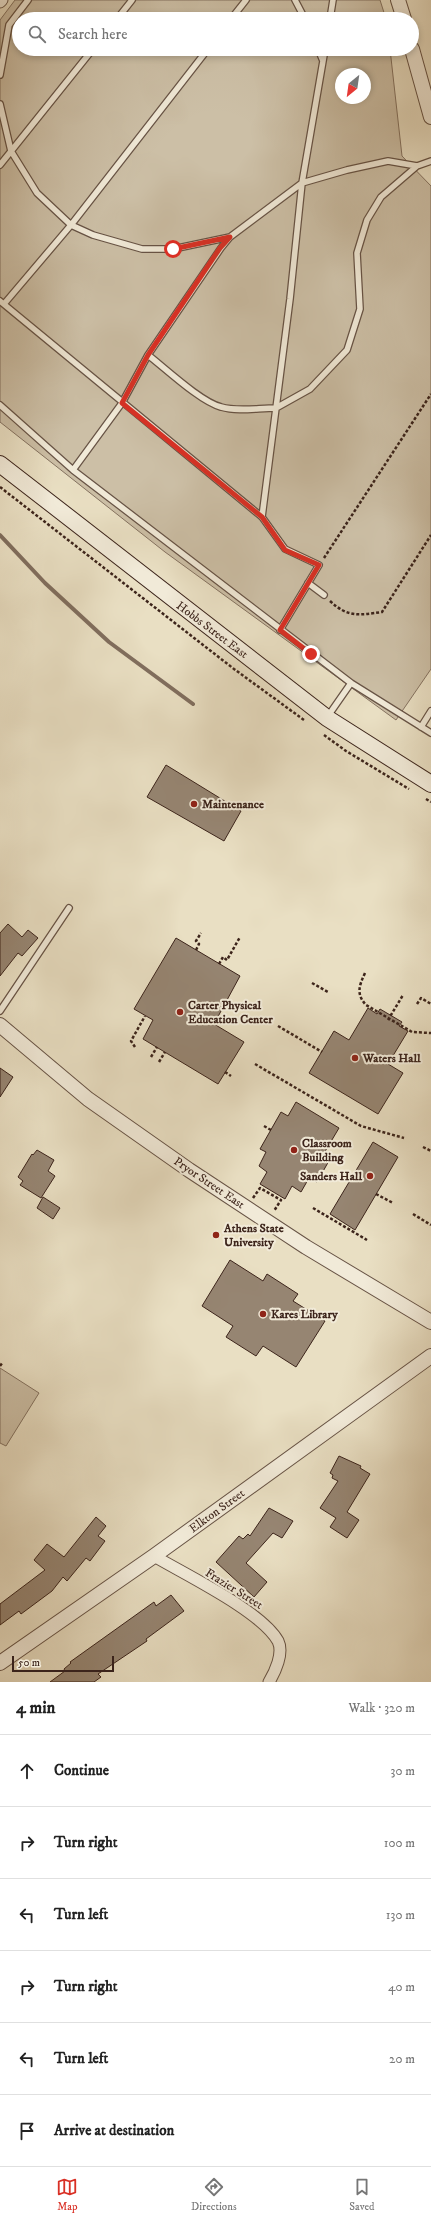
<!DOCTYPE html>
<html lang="en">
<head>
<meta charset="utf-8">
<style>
	:root { --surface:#fff; --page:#f2f2f2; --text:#222; --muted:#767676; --line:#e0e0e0; --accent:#d93025 }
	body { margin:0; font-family:"IM FELL DW Pica",serif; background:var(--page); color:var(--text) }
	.compass { position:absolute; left:335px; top:68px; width:36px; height:36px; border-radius:50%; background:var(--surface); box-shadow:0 2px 6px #0003; rotate:209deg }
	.scale { position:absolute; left:12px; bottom:10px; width:102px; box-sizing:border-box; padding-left:4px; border:2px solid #3c241b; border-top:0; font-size:11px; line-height:14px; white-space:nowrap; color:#3c241b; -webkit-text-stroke:3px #f1ead8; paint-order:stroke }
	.stop { position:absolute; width:12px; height:12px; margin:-9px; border:3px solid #d93025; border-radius:50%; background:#fff }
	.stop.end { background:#d93025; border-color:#fff; box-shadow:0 1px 4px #0008 }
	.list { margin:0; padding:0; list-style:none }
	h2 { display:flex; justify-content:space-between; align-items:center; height:52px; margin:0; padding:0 16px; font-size:17px }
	h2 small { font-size:13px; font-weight:400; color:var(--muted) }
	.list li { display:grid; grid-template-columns:26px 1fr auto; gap:12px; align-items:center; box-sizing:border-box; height:72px; padding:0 16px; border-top:1px solid var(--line) }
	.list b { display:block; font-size:15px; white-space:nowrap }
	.list em { font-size:13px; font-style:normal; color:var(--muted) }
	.icon { flex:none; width:22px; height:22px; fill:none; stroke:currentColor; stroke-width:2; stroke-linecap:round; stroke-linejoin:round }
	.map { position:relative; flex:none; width:431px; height:1682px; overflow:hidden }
	.search { position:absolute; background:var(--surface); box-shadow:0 2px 6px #0003; left:12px; right:12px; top:12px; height:44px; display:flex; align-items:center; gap:10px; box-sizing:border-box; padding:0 14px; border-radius:22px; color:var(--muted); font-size:15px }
	.sheet { height:484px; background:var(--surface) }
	nav { display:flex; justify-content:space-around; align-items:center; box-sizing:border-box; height:56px; border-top:1px solid var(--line); background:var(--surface); font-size:11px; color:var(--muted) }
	nav a { display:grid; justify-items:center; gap:2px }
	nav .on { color:var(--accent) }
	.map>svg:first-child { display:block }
</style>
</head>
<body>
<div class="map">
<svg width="431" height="1682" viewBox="0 0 431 1682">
	<rect width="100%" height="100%" fill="#e9dfc3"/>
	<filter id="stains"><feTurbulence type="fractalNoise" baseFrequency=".005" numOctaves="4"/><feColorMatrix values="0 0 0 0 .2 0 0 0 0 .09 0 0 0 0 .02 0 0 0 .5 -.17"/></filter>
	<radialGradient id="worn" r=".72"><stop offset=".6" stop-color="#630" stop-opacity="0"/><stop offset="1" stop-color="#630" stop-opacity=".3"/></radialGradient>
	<path fill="#ccbfa6" stroke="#847260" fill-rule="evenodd" d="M 15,0 L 380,0 L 386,19 L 19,19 L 19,49 L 390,49 L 402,156 L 431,186 L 431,669 L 396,720 L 165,552 L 0,422 L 0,20 ZM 341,74 L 365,74 L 365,98 L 341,98 Z
		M 0,1368 L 39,1393 L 6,1446 L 0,1443 Z"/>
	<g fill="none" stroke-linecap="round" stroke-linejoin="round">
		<path stroke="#806e5e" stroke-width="4" d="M 0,535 L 45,583 L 109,642 L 193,704"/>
	</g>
	<path fill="#968572" stroke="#3c241b" d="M 166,765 L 241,811 L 224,841 L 147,797 Z
		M 8,924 L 22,937 L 28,930 L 38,938 L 22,956 L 18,953 L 0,976 L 0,933 Z
		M 176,938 L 240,976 L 214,1024 L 244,1042 L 218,1084 L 143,1039 L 153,1020 L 134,1009 Z
		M 368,1008 L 377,1014 L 380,1009 L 402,1022 L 399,1026 L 408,1031 L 388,1064 L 403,1073 L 378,1114 L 309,1073 L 334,1031 L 349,1040 Z
		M 0,1068 L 13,1077 L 0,1097 Z
		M 296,1102 L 339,1128 L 323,1155 L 330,1159 L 317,1182 L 309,1178 L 301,1192 L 292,1186 L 285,1199 L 260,1184 L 267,1172 L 259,1166 L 266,1152 L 260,1149 L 281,1112 L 288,1116 Z
		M 373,1142 L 398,1157 L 355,1230 L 330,1214 Z
		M 37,1150 L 54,1160 L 48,1171 L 55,1176 L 41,1198 L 20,1185 L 23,1181 L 18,1177 L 32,1154 L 33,1155 Z
		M 43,1197 L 60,1208 L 53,1219 L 37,1208 Z
		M 230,1260 L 263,1281 L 267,1274 L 298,1294 L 293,1301 L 325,1321 L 296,1367 L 263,1346 L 256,1356 L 226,1337 L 233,1326 L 202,1306 Z
		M 339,1456 L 361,1466 L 360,1468 L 370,1474 L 347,1512 L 359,1520 L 347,1538 L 330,1527 L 336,1518 L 320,1508 L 338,1481 L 332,1478 L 333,1475 L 330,1473 Z
		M 269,1508 L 293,1521 L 282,1538 L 273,1533 L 246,1563 L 267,1582 L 254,1597 L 216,1562 L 239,1536 L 243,1539 L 248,1534 L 250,1536 Z
		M 96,1517 L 106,1526 L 98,1536 L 105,1541 L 90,1561 L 86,1558 L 67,1581 L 63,1577 L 52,1591 L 21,1614 L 19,1611 L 0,1625 L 0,1604 L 45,1570 L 34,1560 L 47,1544 L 64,1557 Z
		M 171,1595 L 184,1611 L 146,1639 L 147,1641 L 98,1674 L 101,1677 L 94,1682 L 50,1682 L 65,1671 L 64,1669 L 71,1663 L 70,1662 L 154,1602 L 156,1606 Z"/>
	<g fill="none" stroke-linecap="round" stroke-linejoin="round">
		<defs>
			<path id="service" d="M 295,0 L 305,19
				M 117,19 L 132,0
				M 231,19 L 246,0
				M 330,19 L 333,0
				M 318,49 L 323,61 L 302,183 L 230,237 L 221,248 L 148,355 L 122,403 L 73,470 L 351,683 L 328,716
				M 323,61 L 325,49
				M 0,75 L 9,25 L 28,0
				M 0,104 L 11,151 L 37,193 L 71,225 L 93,235 L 142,249 L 173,249 L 230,237
				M 0,165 L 93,49
				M 0,301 L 262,517 L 285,549 L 319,565 L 280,630
				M 4,304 L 71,225 L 208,49
				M 148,355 C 166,369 201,402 221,407 C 238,412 258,408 276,408 L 290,299 L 302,183 L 347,170 L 388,161 L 417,166 L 431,161
				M 0,405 L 73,470
				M 262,517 L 276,408 L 310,389 L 347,350 L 360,309 L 357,253 L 367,220 L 381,197 L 417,166
				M 308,583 L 324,595
				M 351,683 L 431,733
				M 421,727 L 431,711
				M 0,1011 L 69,908"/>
			<path id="minor" d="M 0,2 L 2,0
				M 154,1556 C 186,1575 261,1611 278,1641 C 284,1653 275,1672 269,1682"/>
			<path id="tertiary" d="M 398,0 L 404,19
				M 412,49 L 431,117
				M 0,1025 L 88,1099 L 189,1170 L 306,1247 L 431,1322
				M 0,1663 L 154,1556 L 431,1356"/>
			<path id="secondary" d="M 0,464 L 327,718 L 431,784"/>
		</defs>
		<use href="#service" stroke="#675345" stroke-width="8"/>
		<use href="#minor" stroke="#675345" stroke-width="13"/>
		<use href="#tertiary" stroke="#675345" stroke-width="16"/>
		<use href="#secondary" stroke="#3c241b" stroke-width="18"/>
		<path stroke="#3c241b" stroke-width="2.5" stroke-dasharray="3 2" stroke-linecap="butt" d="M 0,487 L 234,669 L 304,720
			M 324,558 L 431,394
			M 330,601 C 348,618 360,615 382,612 L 431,535
			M 324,735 L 346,751 L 409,789
			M 426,799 L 431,802
			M 196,950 L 199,944 L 196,941 L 201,933
			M 219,964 L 223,957 L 227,960 L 240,937
			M 365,973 C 359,986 356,994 366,1005 L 412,1032 L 431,1033
			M 312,983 L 328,992
			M 417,1004 L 421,998 L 431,1004
			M 388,1020 L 403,995
			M 278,1026 L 322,1052
			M 135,1047 L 131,1041 L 145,1016
			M 151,1057 L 157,1047
			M 159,1062 L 165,1052
			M 255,1064 L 361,1126 L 404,1138
			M 225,1072 L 231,1076
			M 264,1126 L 271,1130
			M 423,1147 L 431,1151
			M 376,1194 L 393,1203
			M 253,1198 L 260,1188 L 281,1200 L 274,1211
			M 313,1208 L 367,1240
			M 413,1214 L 431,1225
			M 0,1366 L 3,1362"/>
		<use href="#service" stroke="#f1ead8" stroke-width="5.5"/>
		<use href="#minor" stroke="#f1ead8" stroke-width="11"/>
		<use href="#tertiary" stroke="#f1ead8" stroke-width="14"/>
		<use href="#secondary" stroke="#f1ead8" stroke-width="16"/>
	</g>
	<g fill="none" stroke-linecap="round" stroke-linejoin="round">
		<path stroke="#d93025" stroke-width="5" d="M 173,249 L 230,237 L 220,248 L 148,355 L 122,403 L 262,517 L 285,550 L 319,565 L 280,630 L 311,654"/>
	</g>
	<g fill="#8f2418" stroke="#f1ead8" stroke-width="1.5">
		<circle cx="194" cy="804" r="4"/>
		<circle cx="180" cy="1012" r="4"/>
		<circle cx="355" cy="1058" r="4"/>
		<circle cx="294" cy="1150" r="4"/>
		<circle cx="370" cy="1176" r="4"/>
		<circle cx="216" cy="1235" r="4"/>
		<circle cx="263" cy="1314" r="4"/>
	</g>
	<g text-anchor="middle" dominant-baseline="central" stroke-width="4" stroke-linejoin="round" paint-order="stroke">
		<g font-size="12" fill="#3c241b" stroke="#f1ead8">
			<text transform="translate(212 630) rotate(37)">Hobbs Street East</text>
			<text transform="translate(209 1183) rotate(34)">Pryor Street East</text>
			<text transform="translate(217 1511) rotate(-36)">Elkton Street</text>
			<text transform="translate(234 1589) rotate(32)">Frazier Street</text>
		</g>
		<g font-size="12" font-weight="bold" fill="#3c241b" stroke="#f1ead8" text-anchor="start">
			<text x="202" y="804">Maintenance</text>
			<text x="188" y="1005">Carter Physical<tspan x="188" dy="14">Education Center</tspan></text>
			<text x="363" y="1058">Waters Hall</text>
			<text x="302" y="1143">Classroom<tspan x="302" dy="14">Building</tspan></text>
			<text x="362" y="1176" text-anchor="end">Sanders Hall</text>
			<text x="224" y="1228">Athens State<tspan x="224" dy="14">University</tspan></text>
			<text x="271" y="1314">Kares Library</text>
		</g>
	</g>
	<rect width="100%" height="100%" filter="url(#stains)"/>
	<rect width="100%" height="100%" fill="url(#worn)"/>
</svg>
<svg class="compass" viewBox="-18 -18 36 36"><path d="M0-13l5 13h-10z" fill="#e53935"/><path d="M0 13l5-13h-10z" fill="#767676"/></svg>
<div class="scale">50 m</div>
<div class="stop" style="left:173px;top:249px"></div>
<div class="stop end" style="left:311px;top:654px"></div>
<div class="search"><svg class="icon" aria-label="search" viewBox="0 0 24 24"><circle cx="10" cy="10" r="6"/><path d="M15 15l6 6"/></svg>Search here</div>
</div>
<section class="sheet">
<h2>4 min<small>Walk · 320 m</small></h2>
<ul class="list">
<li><svg class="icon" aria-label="ahead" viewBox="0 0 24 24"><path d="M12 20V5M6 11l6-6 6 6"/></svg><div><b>Continue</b></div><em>30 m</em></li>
<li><svg class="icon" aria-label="right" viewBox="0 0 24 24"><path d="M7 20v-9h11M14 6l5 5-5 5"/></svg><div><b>Turn right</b></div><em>100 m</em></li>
<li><svg class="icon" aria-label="left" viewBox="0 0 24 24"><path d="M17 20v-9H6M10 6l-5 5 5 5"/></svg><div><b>Turn left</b></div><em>130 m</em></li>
<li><svg class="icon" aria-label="right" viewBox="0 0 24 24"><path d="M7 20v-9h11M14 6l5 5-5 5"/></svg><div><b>Turn right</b></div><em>40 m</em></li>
<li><svg class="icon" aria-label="left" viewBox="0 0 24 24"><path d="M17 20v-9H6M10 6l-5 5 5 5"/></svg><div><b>Turn left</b></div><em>20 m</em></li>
<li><svg class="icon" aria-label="arrive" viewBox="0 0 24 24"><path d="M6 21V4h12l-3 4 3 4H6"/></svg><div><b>Arrive at destination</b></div></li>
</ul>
</section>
<nav>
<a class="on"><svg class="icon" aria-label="map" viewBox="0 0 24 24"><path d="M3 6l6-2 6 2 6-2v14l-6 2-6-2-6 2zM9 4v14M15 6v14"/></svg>Map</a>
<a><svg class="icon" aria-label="directions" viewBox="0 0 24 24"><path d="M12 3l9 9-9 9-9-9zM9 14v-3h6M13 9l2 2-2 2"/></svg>Directions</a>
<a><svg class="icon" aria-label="saved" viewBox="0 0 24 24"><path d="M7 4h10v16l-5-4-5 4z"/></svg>Saved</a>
</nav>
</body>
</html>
